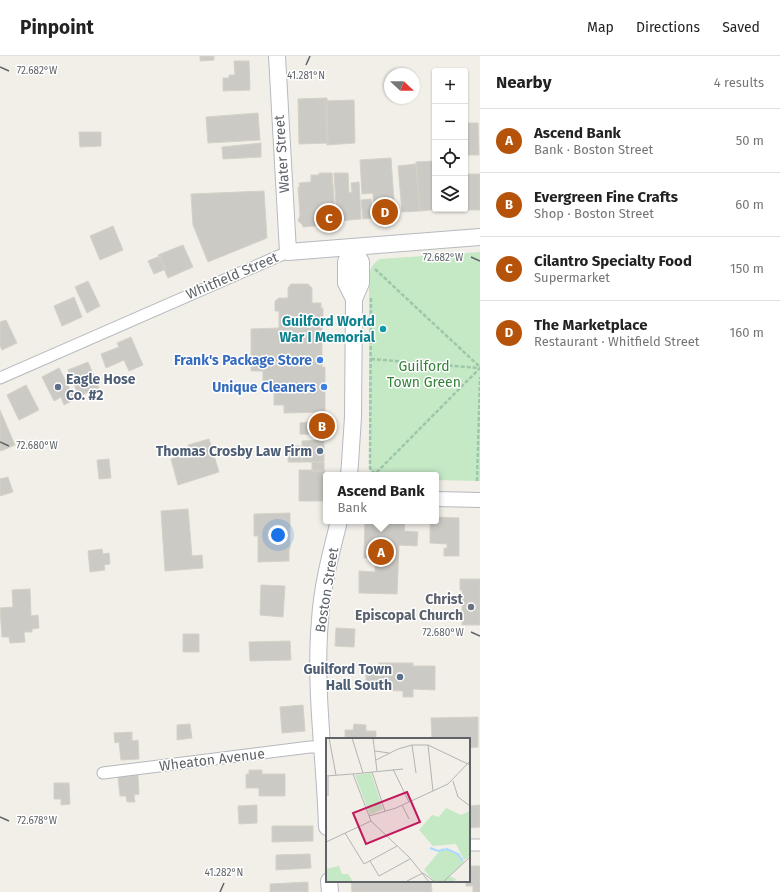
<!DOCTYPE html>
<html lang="en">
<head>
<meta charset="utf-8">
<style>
	:root { --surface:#fff; --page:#f6f6f6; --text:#222; --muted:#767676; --line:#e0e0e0; --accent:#b45309 }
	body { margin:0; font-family:"Fira Sans",sans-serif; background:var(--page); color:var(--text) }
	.controls { position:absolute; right:12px; top:12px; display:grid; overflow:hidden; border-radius:4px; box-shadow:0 1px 3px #0004 }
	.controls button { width:36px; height:36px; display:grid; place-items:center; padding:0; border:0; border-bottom:1px solid var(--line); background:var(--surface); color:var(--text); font:20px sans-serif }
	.compass { position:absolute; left:384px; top:12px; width:36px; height:36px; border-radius:50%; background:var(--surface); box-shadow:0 1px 3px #0004; rotate:112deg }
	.you { position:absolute; left:278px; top:479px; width:14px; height:14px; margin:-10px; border:3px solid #fff; border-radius:50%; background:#1a73e8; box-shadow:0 0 0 6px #1a73e833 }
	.badge { display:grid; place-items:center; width:26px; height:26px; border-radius:50%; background:var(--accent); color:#fff; font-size:13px; font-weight:700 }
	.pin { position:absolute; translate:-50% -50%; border:2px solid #fff; box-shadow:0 1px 4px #0006 }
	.popup { position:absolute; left:323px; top:416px; width:116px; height:52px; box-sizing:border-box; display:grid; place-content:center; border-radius:4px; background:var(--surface); filter:drop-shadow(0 1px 3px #0005); font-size:13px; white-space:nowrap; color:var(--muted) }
	.popup b { font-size:15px; color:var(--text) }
	.popup::after { content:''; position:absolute; left:50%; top:100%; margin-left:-8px; border:8px solid transparent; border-top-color:var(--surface) }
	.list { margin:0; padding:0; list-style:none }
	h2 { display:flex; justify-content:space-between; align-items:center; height:52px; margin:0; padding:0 16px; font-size:17px }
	h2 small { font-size:13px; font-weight:400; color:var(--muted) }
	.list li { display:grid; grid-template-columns:26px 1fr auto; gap:12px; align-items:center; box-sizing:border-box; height:64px; padding:0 16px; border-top:1px solid var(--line) }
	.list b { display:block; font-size:15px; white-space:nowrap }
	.list p { margin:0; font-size:13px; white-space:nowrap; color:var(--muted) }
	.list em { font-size:13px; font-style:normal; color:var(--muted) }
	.icon { flex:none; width:22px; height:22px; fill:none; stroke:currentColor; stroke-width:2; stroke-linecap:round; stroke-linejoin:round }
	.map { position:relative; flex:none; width:480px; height:836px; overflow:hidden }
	header { display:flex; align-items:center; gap:24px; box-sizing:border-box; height:56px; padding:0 20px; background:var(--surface); border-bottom:1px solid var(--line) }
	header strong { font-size:19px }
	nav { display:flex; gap:22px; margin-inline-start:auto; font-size:14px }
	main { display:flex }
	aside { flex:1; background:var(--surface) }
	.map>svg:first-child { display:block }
</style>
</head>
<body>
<header>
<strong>Pinpoint</strong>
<nav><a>Map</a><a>Directions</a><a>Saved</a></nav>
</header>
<main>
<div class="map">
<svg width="480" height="836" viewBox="0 0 480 836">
	<rect width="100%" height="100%" fill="#f1efe8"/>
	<path fill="#c5e8c5" d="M 480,196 L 480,425 L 436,424 L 436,419 L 375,419 L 370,415 L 369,410 L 369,225 C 369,215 371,208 380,203 Z"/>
	<path fill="#cccac5" stroke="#d6d1c6" d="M 200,0 L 214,0 L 214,4 L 200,5 Z
		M 234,5 L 249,5 L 250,34 L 223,35 L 223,22 L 229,22 L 229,19 L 235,19 Z
		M 327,42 L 328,87 L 299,88 L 298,43 Z
		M 354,44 L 355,87 L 327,89 L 325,45 Z
		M 258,57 L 260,84 L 208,87 L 206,61 Z
		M 465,67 L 478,67 L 479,99 L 466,99 Z
		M 79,76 L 101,76 L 101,90 L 80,91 Z
		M 261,87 L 261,101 L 223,103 L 222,91 Z
		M 391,102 L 395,159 L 374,161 L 373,137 L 362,138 L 360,104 Z
		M 435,105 L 435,153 L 441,153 L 420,155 L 416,106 Z
		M 416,108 L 420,155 L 402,156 L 398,110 Z
		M 319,117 L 332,117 L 336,168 L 303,171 L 302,168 L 298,165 L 300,159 L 298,131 L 300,131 L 299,127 L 311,126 L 311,119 L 319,119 Z
		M 334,117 L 348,117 L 349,137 L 352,136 L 351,127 L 359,126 L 361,163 L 337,165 Z
		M 465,118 L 480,118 L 480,154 L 459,154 L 465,153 Z
		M 264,135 L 267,182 L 208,206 L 193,169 L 191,138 Z
		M 371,143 L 373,162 L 363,163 L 361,144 Z
		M 113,170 L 123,194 L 100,204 L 90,180 Z
		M 183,189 L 193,211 L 168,222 L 158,199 Z
		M 160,200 L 166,213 L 154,218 L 148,205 Z
		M 88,225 L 100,250 L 87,257 L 75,231 Z
		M 291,228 L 308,228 L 312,232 L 312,247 L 321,247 L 321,252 L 323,252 L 323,264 L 320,264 L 320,270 L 322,270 L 322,311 L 325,311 L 325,356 L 284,357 L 284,349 L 274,349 L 274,328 L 263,328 L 263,315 L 251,315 L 251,273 L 279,272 L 279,255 L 275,255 L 275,245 L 279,242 L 288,242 L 288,232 Z
		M 74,241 L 82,261 L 62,270 L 54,250 Z
		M 6,264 L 17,287 L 2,294 L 0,290 L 0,266 Z
		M 131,281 L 143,309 L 129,315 L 124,304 L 106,312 L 101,298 L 119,291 L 117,287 Z
		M 88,306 L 99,332 L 79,340 L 68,314 Z
		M 59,312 L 75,343 L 64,349 L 61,341 L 54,345 L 42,321 Z
		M 26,329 L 39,354 L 19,364 L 7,339 Z
		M 0,354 L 15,389 L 1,395 L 0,393 Z
		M 325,364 L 325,379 L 300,378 L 300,367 Z
		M 209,383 L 219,416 L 178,429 L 171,403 L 190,396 L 188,389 Z
		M 324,384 L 324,406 L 302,406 L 302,385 Z
		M 288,390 L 302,390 L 302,406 L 288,406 Z
		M 109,403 L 111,422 L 99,423 L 97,404 Z
		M 312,406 L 324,406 L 324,415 L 312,415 Z
		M 299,414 L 325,414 L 325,445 L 299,445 Z
		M 8,421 L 13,436 L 0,440 L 0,423 Z
		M 188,453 L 192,500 L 202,499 L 203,512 L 165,515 L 161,455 Z
		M 290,457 L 290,493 L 289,493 L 289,505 L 258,506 L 258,480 L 254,480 L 254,458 Z
		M 436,461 L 459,462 L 459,500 L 444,500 L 444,492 L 447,492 L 447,488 L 430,487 L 430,465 L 436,465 Z
		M 365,465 L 405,466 L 404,475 L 418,476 L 417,490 L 399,489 L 397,538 L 359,537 L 359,515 L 375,516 L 375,502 L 364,502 Z
		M 102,493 L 103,498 L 109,497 L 110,508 L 104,509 L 105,514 L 90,516 L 88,495 Z
		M 460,523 L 480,523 L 480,569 L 462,569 L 462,534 L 460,534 Z
		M 261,529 L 285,530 L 283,561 L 260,559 Z
		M 30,533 L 31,560 L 38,559 L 39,572 L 32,573 L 32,576 L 24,576 L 25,586 L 10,587 L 9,581 L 2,581 L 0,552 L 13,551 L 12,534 Z
		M 336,572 L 355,573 L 354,591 L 335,590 Z
		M 183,578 L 199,578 L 199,596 L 183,596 Z
		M 290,585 L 291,604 L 250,605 L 249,586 Z
		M 379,607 L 413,607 L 413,610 L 435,610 L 435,634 L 413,633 L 413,641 L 403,641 L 403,635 L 378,634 L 378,632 L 366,632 L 366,610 L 379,610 Z
		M 303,649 L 305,675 L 282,677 L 280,651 Z
		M 478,661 L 478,691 L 469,692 L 469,683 L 432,683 L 431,662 Z
		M 190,668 L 192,682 L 177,684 L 177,669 Z
		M 354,668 L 366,669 L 366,675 L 376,675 L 376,683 L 345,683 L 345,674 L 353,674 Z
		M 132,676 L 132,685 L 138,684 L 139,703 L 121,704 L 119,686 L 115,687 L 114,677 Z
		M 249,714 L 262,714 L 262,718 L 285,718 L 285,740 L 259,740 L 259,732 L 246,732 L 246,718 L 249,718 Z
		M 138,719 L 139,738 L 134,739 L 135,746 L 127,746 L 126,740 L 120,740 L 118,721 Z
		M 54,727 L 69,727 L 70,748 L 61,749 L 61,743 L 54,743 Z
		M 257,749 L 257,767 L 239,768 L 238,750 Z
		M 480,749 L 480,771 L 469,772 L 469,750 Z
		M 272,770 L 313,770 L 313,785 L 272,786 Z
		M 310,798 L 311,812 L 276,814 L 276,799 Z
		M 469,810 L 480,810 L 480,836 L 473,836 L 473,830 L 466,830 L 466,825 L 469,825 Z
		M 351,825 L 431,825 L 432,836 L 352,836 Z
		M 308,826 L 308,836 L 270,836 L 270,828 Z"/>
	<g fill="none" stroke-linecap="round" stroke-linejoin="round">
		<defs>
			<path id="minor" d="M 0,322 L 288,196
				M 103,717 L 310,691 L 322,691
				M 469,789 L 480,789"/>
			<path id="tertiary" d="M 436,443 L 480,444"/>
			<path id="secondary" d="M 277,0 L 288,196 L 480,181
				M 353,191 L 346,206 L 346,227 L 354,243
				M 349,419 L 350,407 L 353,361 L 354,243 L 361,227 L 361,206 L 353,191
				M 327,771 C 325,702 314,633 320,564 C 322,530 331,497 339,465
				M 329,825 L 330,836"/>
		</defs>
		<use href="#minor" stroke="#b5b8bc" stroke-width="13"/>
		<use href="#tertiary" stroke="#b5b8bc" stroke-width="16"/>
		<use href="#secondary" stroke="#b6babf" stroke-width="18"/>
		<path stroke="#9cc7a9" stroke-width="2.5" stroke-dasharray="4 2" stroke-linecap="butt" d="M 375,213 L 480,311
			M 371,242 L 370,412 L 375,418 L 480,312
			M 371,303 L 480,312
			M 477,425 L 480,321"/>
		<use href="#minor" stroke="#fff" stroke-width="11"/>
		<use href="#tertiary" stroke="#fff" stroke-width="14"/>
		<use href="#secondary" stroke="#fff" stroke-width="16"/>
	</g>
	<path fill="none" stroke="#5f6368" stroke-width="1.5" d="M 306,9 L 310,0M 0,11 L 9,15M 471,201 L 480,205M 0,386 L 9,390M 471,576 L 480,580M 0,761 L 9,765M 220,836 L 224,827"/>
	<circle fill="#0f9aa8" stroke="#fff" stroke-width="1.5" cx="383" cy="273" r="4"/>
	<g fill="#3f7fe0" stroke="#fff" stroke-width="1.5">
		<circle cx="320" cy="304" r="4"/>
		<circle cx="324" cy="331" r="4"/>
	</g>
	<g fill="#5c6f8a" stroke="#fff" stroke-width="1.5">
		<circle cx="58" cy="331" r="4"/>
		<circle cx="320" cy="395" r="4"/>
		<circle cx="400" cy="621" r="4"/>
	</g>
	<circle fill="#6b7280" stroke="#fff" stroke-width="1.5" cx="471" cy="551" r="4"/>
	<g text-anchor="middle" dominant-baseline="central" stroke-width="3" stroke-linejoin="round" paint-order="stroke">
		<g font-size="14" fill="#5f6368" stroke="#fff">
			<text transform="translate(282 98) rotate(-94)">Water Street</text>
			<text transform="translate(232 220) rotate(-23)">Whitfield Street</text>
			<text transform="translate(327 534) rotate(-81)">Boston Street</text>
			<text transform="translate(212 704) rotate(-7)">Wheaton Avenue</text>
		</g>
		<g font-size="14" font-weight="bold" fill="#0d838f" stroke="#fff" text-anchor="end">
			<text x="375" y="265">Guilford World<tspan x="375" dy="16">War I Memorial</tspan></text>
		</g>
		<g font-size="14" font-weight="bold" fill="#366cbe" stroke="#fff" text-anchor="end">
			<text x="312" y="304">Frank's Package Store</text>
			<text x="316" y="331">Unique Cleaners</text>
		</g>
		<g font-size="14" fill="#348238" stroke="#fff">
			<text x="424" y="310">Guilford<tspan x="424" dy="16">Town Green</tspan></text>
		</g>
		<g font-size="14" font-weight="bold" fill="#4e5e75" stroke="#fff" text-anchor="end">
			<text x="66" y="323" text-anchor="start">Eagle Hose<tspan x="66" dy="16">Co. #2</tspan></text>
			<text x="312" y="395">Thomas Crosby Law Firm</text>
			<text x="392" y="613">Guilford Town<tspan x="392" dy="16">Hall South</tspan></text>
		</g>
		<g font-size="14" font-weight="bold" fill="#5b616d" stroke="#fff" text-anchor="end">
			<text x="463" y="543">Christ<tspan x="463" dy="16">Episcopal Church</tspan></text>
		</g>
	</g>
	<g transform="translate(326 682)">
		<rect width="144" height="144" fill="#f1efe8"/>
		<path d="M 45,35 L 57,71 L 44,77 L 29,37 ZM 120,70 L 135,77 L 144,73 L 144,118 L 138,122 L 130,106 L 107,108 L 93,92 L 106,77 L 113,79 ZM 116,110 L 132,116 L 138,124 L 123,138 L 130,141 L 128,144 L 109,144 L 98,132 ZM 13,128 L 16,136 L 22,136 L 27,144 L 1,144 L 0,131 Z" fill="#c5e8c5"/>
		<path fill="none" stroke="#aadaff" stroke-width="2" d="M 104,110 L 112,113 L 121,111 L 132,116 L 137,123"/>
		<path fill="none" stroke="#b3b3b1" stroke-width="1" d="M 3,0 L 10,37M 47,0 L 51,33M 86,7 L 90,35M 102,7 L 107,53M 49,13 L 63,15M 50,22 L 72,11 L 86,7 L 102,7 L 144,27M 67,31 L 83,64M 46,34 L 59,73M 37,35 L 77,31M 0,38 L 27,36M 2,38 L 2,58M 127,43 L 132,59 L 144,68M 76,67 L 83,81M 43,78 L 70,70 L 122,46 L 144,23M 45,83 L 84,120 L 103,144M 19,95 L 38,126 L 71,108M 0,104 L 45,83 L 27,36 L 37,35 L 26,0M 44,123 L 53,138 L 84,121M 81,143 L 97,135 L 109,144M 117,144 L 144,119"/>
		<path fill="#c2185b" fill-opacity="0.15" stroke="#c2185b" stroke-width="2" d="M 81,54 L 94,84 L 40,106 L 27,75 Z"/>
		<rect width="144" height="144" fill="none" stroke="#5f6368" stroke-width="2"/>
	</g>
	<g font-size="10" text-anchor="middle" fill="#5f6368" stroke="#fff" stroke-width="3" stroke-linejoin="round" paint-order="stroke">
		<text x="37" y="18">72.682°W</text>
		<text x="306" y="23">41.281°N</text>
		<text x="443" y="205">72.682°W</text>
		<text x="37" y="393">72.680°W</text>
		<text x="443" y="580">72.680°W</text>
		<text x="37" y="768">72.678°W</text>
		<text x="224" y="820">41.282°N</text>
	</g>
</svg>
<div class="controls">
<button>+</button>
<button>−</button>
<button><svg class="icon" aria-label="locate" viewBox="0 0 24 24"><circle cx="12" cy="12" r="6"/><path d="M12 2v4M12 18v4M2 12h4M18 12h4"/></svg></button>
<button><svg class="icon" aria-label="layers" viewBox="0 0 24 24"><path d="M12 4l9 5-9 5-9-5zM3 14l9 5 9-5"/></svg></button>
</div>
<svg class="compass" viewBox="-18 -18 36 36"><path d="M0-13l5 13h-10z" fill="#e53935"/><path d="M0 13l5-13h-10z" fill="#767676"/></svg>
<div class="you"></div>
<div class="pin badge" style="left:381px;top:496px">A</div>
<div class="popup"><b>Ascend Bank</b>Bank</div>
<div class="pin badge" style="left:322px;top:370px">B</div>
<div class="pin badge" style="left:329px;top:162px">C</div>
<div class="pin badge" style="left:385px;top:156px">D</div>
</div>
<aside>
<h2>Nearby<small>4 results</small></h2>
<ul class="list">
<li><span class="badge">A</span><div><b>Ascend Bank</b><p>Bank · Boston Street</p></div><em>50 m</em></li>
<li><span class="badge">B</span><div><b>Evergreen Fine Crafts</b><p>Shop · Boston Street</p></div><em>60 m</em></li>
<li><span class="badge">C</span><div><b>Cilantro Specialty Food</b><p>Supermarket</p></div><em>150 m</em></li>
<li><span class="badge">D</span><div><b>The Marketplace</b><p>Restaurant · Whitfield Street</p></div><em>160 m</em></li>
</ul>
</aside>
</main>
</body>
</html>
